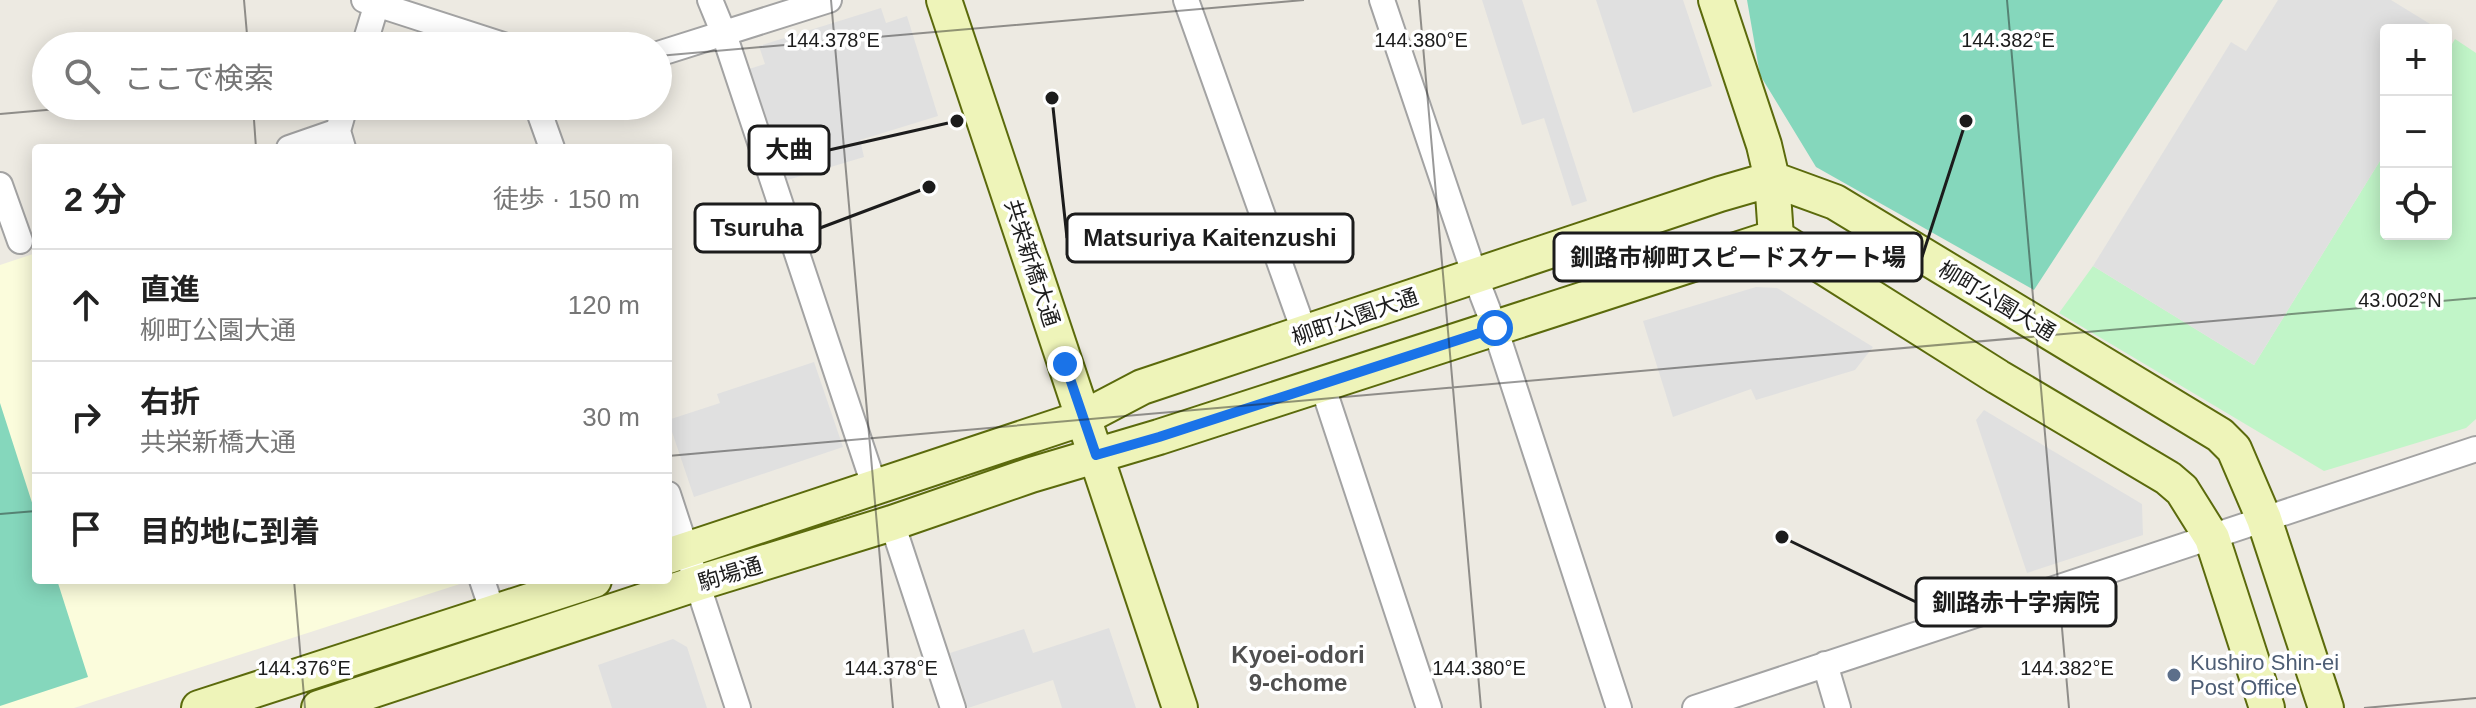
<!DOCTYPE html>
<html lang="ja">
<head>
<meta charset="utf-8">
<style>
	:root { --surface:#fff; --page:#f2f2f2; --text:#222; --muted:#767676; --line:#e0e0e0 }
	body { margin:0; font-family:Helvetica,"Noto Sans JP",sans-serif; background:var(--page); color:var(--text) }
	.controls { position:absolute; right:24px; top:24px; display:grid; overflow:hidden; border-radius:8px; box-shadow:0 4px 20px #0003 }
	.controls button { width:72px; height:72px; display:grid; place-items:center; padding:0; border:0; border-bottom:2px solid var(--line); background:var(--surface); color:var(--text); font:40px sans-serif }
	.stop { position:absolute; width:24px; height:24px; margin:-18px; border:6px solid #1a73e8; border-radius:50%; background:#fff }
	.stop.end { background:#1a73e8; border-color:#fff; box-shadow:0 2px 8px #0008 }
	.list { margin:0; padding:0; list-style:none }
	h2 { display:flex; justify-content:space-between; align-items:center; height:104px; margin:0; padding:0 32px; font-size:34px }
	h2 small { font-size:26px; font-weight:400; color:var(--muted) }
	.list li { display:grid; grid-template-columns:52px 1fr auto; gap:24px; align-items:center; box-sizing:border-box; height:112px; padding:0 32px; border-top:2px solid var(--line) }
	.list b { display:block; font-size:30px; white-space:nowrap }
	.list p { margin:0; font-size:26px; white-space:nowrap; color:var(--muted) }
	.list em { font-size:26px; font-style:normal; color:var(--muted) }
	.icon { flex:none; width:44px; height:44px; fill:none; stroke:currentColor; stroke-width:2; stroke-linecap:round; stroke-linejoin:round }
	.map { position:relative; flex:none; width:2476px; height:708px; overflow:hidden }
	.search { position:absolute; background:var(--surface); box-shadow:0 4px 20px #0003; left:32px; top:32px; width:640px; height:88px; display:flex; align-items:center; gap:20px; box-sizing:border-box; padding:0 28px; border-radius:44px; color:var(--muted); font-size:30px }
	.panel { position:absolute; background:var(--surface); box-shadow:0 4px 20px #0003; left:32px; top:144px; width:640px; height:440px; border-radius:8px }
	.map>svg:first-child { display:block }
</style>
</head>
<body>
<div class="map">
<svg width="2476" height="708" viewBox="0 0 2476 708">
	<rect width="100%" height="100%" fill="#edeae2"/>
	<path fill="#fbfcdc" d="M 36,253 L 36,580 L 466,582 L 74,708 L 0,708 L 0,265 Z"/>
	<path fill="#c1f5c8" d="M 2455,39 L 2476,53 L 2476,419 L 2466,428 L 2324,471 L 2059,313 L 2093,266 L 2254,365 L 2386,151 L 2386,234 L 2446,234 L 2446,54 Z"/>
	<path fill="#85d7bc" d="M 1747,0 L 2223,0 L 2034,290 L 1816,167 L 1760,75 Z
		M 0,403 L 36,515 L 36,580 L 57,580 L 88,677 L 0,706 Z"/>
	<path fill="#e0e0e0" d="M 1482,0 L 1522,0 L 1587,201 L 1572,206 L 1544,118 L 1522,125 Z
		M 1596,0 L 1683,0 L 1712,86 L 1633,113 Z
		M 2278,0 L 2391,0 L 2440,30 L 2386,30 L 2386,151 L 2254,365 L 2093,266 L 2231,42 L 2246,51 Z
		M 881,8 L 886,23 L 907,16 L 938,116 L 860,140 L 864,157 L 784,181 L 749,69 L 765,64 L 759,46 Z
		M 1756,287 L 1777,288 L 1873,347 L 1855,370 L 1756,400 L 1751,389 L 1673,417 L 1643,321 Z
		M 814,362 L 843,447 L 694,497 L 668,420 L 720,403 L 717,394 Z
		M 1984,410 L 2142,504 L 2143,535 L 2027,573 L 1976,420 Z
		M 1109,628 L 1136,708 L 1062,708 L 1053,680 L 968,708 L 950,653 L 1024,629 L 1033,653 Z
		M 673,639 L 687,647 L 707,708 L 612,708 L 598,665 Z"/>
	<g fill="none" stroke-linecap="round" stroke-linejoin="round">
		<defs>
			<path id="street" d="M 364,0 L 506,46
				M 710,0 L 724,34 L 875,488
				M 1186,0 L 1305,334
				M 1382,0 L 1475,276 L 1495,328 L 1619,708
				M 364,46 L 378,0
				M 658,54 L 829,0
				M 537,106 L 552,148
				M 289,148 L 338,131
				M 343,148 L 338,131 L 345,106
				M 0,185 L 20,241
				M 1322,384 L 1429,708
				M 668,494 L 738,708
				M 892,523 L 953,708
				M 482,580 L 493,613
				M 1825,664 L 1838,708
				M 1695,708 L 2476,449"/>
			<path id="secondary" d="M 944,0 L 1180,708
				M 1716,0 L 1764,145 L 1772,179 L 1776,237
				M 1776,237 L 1998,377 L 2168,478 L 2182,490 L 2212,538 L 2267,708
				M 668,556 L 1083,418 L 1142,387 L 1720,194 L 1772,179 L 1835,202 L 2220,435 L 2234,449 L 2264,519 L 2326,708
				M 199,708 L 594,580
				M 319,708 L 698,583 L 892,523 L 1031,475 L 1159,437 L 1776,237"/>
		</defs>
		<use href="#street" stroke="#a3a3a3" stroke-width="28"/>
		<use href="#secondary" stroke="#5b6a0c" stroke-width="38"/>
		<use href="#street" stroke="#fff" stroke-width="24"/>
		<use href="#secondary" stroke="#eef4b9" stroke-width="34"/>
	</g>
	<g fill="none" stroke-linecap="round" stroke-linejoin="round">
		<path stroke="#1a73e8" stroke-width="10" d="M 1065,364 L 1096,455 L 1159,437 L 1495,328"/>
	</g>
	<path fill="none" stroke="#1c1c1c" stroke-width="2" stroke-opacity="0.45" d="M 244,0 L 248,46M 831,0 L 893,708M 1419,0 L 1481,708M 2007,0 L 2069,708M 658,56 L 1304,0M 253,106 L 256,148M 0,114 L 92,106M 668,456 L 2476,298M 0,514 L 36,511M 294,580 L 305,708M 2364,708 L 2476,698"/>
	<circle fill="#5c6f8a" stroke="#fff" stroke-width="3" cx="2174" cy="675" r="8"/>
	<g text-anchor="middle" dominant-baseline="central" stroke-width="7" stroke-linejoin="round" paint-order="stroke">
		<g font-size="22" fill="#1c1c1c" stroke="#fff">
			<text transform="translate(1032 263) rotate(72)">共栄新橋大通</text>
			<text transform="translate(1997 301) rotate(31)">柳町公園大通</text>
			<text transform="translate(1355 317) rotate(-19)">柳町公園大通</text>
			<text transform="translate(730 574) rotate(-17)">駒場通</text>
		</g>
		<g font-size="22" fill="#4e5e75" stroke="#fff" text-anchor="start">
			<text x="2190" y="662">Kushiro Shin-ei<tspan x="2190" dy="25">Post Office</tspan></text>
		</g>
		<g font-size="24" font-weight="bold" fill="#4f4f4f" stroke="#fff">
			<text x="1298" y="654">Kyoei-odori<tspan x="1298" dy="28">9-chome</tspan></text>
		</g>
	</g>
	<g font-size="20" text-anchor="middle" fill="#1c1c1c" stroke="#fff" stroke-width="7" stroke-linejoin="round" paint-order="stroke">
		<text x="833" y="47">144.378°E</text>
		<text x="1421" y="47">144.380°E</text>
		<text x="2008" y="47">144.382°E</text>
		<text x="2400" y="307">43.002°N</text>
		<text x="304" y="675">144.376°E</text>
		<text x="891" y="675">144.378°E</text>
		<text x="1479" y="675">144.380°E</text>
		<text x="2067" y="675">144.382°E</text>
	</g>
	<path fill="none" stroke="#1c1c1c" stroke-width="3" d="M957 121L829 150M929 187L820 228M1052 98L1067 238M1966 121L1922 257M1782 537L1916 602"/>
	<g fill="#1c1c1c" stroke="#fff" stroke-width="3">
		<circle cx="957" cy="121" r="8"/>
		<circle cx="929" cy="187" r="8"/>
		<circle cx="1052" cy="98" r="8"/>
		<circle cx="1966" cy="121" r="8"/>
		<circle cx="1782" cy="537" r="8"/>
	</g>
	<g fill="#fff" stroke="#1c1c1c" stroke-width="3">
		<rect x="749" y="126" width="80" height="48" rx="8"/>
		<rect x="695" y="204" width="125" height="48" rx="8"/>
		<rect x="1067" y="214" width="286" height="48" rx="8"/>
		<rect x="1554" y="233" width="368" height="48" rx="8"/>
		<rect x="1916" y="578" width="200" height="48" rx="8"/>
	</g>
	<g font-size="24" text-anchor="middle" font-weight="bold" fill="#1c1c1c">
		<text x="789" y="158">大曲</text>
		<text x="757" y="236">Tsuruha</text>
		<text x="1210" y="246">Matsuriya Kaitenzushi</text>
		<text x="1738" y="266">釧路市柳町スピードスケート場</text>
		<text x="2016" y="611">釧路赤十字病院</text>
	</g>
</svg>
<div class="controls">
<button>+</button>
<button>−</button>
<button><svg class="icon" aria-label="locate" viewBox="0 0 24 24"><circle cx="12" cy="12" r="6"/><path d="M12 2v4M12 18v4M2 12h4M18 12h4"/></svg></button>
</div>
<div class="stop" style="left:1495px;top:328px"></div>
<div class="stop end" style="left:1065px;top:364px"></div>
<div class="search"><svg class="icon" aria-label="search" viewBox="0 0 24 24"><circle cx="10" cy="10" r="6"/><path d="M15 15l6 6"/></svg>ここで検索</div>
<section class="panel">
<h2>2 分<small>徒歩 · 150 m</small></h2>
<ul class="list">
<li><svg class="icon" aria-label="ahead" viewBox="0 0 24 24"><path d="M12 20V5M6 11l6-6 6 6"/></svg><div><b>直進</b><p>柳町公園大通</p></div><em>120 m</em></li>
<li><svg class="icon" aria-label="right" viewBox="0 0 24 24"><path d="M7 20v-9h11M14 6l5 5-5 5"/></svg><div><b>右折</b><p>共栄新橋大通</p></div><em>30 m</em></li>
<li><svg class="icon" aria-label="arrive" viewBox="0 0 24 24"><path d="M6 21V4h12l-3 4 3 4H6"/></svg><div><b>目的地に到着</b></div></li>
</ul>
</section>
</div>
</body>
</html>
